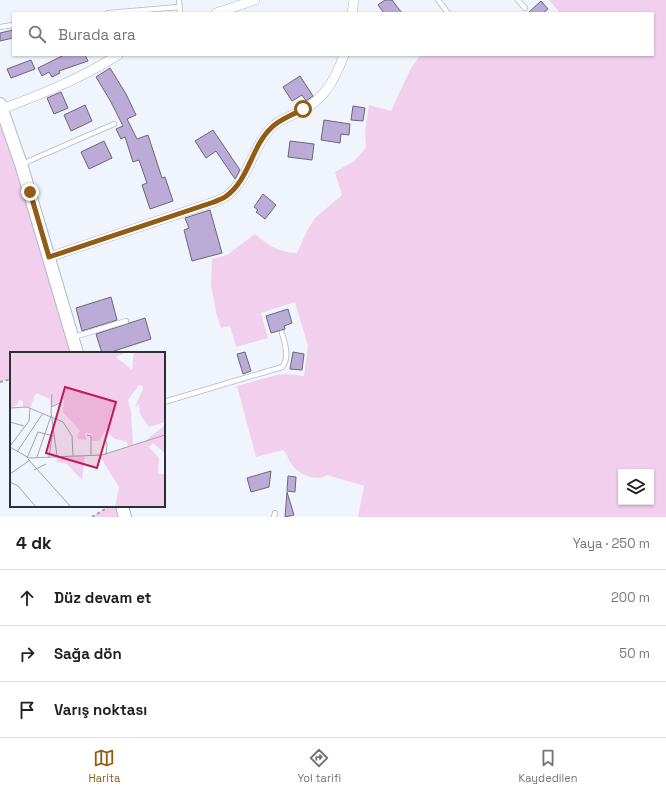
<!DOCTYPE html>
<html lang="tr">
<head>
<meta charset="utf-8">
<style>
	:root { --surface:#fff; --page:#f6f6f6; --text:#202124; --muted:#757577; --line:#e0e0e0; --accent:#935c14 }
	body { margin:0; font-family:"Space Grotesk",sans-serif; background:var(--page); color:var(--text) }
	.controls { position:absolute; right:12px; bottom:12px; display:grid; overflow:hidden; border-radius:0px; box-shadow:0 1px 3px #0004 }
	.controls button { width:36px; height:36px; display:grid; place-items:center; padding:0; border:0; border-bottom:1px solid var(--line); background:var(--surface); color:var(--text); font:20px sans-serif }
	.stop { position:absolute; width:12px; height:12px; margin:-9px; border:3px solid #935c14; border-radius:50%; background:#fff }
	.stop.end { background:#935c14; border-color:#fff; box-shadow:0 1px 4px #0008 }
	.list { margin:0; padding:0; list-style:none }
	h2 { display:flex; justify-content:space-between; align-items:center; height:52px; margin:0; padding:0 16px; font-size:17px }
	h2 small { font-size:13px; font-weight:400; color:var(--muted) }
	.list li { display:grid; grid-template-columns:26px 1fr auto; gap:12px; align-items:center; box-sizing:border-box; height:56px; padding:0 16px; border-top:1px solid var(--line) }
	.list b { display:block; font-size:15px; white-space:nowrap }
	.list em { font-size:13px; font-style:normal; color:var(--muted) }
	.icon { flex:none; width:22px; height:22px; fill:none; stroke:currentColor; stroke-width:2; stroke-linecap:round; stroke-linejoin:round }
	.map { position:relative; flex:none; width:666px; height:517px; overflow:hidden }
	.search { position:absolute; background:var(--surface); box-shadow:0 1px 3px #0004; left:12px; right:12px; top:12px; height:44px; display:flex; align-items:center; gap:10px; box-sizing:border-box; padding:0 14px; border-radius:0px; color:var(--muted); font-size:15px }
	.sheet { height:220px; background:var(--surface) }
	nav { display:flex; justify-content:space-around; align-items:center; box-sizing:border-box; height:56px; border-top:1px solid var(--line); background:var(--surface); font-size:11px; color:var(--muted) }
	nav a { display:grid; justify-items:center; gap:2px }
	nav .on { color:var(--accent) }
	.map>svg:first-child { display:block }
</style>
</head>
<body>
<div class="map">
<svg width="666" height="517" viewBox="0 0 666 517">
	<rect width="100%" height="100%" fill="#f0f4fc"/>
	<path fill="#f3cfee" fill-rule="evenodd" d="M 549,0 L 666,0 L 666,517 L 358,517 L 364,486 L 327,475 C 317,482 300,475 293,466 C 288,461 288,454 283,450 L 256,457 L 237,386 L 277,375 L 286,374 L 304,376 L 308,346 L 295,302 L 261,313 L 268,338 L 236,347 L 230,326 L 221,328 L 216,312 L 211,285 L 212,259 L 227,255 L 255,234 C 270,246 277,252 297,253 L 308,229 L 315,218 L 342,195 L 335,172 L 354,161 L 366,148 L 365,131 L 369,105 L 391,111 L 410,70 L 420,55 L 653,55 L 653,13 L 560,13 ZM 621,472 L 651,472 L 651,502 L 621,502 Z
		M 0,104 L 77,353 L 11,353 L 11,379 L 0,382 Z
		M 110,506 L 122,506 L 125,517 L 92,517 Z"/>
	<path fill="#baacd6" stroke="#6b6678" d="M 385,0 L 392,0 L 402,13 L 384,13 L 378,5 Z
		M 541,1 L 548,9 L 543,13 L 528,13 Z
		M 13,30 L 13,38 L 0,41 L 0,33 Z
		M 64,55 L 85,55 L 88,61 L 59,71 L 60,73 L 52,77 L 49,72 L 42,76 L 38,68 Z
		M 31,60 L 35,69 L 11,78 L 7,69 Z
		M 110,68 L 126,94 L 136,115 L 127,119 L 137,139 L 148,135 L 162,178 L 165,177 L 173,201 L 150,209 L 142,185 L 147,183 L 139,160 L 133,162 L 125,137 L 121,139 L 116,129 L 123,126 L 111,102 L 96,77 Z
		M 300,76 L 313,96 L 306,101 L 302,95 L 292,101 L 283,87 Z
		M 61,92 L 68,108 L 54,114 L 47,98 Z
		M 85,105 L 92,121 L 71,131 L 64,115 Z
		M 353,106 L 365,108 L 363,121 L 351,120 Z
		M 324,120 L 350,124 L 349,135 L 341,134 L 340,143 L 321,140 Z
		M 213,130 L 240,170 L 235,179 L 216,151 L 206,158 L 195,141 Z
		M 104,141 L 112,158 L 89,169 L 81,152 Z
		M 290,141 L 314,144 L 312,160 L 288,157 Z
		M 263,194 L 276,205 L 265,219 L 256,212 L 258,210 L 254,207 Z
		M 210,210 L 222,253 L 192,261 L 184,230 L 189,228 L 185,218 Z
		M 111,297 L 117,320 L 82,331 L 76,308 Z
		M 288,309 L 292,323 L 284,326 L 285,329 L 271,333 L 266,316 Z
		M 145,318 L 151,339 L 108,353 L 102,353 L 96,334 Z
		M 245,352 L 251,371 L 243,374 L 237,354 Z
		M 293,352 L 304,354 L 302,370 L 290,369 Z
		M 271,471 L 269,487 L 251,492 L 247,478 Z
		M 288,476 L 296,477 L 295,492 L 287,491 Z
		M 287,492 L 294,515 L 285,517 Z"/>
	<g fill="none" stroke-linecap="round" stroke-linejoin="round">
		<defs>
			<path id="service" d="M 179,0 L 180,13
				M 438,0 L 448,13
				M 518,0 L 525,8
				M 108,13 L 179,7
				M 0,27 L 13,25
				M 22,164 L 114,124
				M 74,337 L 126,321
				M 164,402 L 282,367 C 290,358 285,344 282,333
				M 274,517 L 275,513"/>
			<path id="minor" d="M 216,13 L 255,0
				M 352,13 L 354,0
				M 2,109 C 42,94 82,78 118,55
				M 49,257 L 214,202 C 218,200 222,199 225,197 C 248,182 252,147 271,128 C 279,119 292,116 303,110 C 326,97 335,79 344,55"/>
			<path id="tertiary" d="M 0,104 L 21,164 L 77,353
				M 122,506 L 125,517"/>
		</defs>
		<use href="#service" stroke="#afb7ca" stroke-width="6"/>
		<use href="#minor" stroke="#afb7ca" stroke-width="10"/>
		<use href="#tertiary" stroke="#afb7ca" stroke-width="14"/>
		<path stroke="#9da1a9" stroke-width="2" stroke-dasharray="3 3" stroke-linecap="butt" d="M 0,382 L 11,379
			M 92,517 L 110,506"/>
		<use href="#service" stroke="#fff" stroke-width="4.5"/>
		<use href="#minor" stroke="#fff" stroke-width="9"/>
		<use href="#tertiary" stroke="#fff" stroke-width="12"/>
	</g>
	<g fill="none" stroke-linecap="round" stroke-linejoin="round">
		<path stroke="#935c14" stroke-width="5" d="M 30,192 L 49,257 L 214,202 C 218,200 222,199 225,197 C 249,181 251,147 271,128 C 280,119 293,115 303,109"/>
	</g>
	<g transform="translate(10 352)">
		<rect width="155" height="155" fill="#f0f4fc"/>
		<path d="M 0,0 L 117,0 L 106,5 L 122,18 L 124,0 L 155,0 L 155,70 L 139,75 L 130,62 L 129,52 L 125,55 L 133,37 L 132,34 L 129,33 L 118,48 L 121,60 L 123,93 L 134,90 L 155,73 L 155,101 L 143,91 L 139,95 L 149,106 L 148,122 L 155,122 L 155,155 L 105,155 L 109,135 L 89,103 L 118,95 L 117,90 L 105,87 L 95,79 L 89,89 L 81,89 L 82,82 L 79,81 L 75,81 L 77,88 L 68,87 L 67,83 L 70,79 L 53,60 L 54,46 L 41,55 L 40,47 L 26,41 L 20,56 L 13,54 L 13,49 L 9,48 L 7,53 L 0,56 ZM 75,103 L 72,128 L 57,112 L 47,110 L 47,104 Z" fill="#f3cfee"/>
		<path fill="none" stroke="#a1a5ad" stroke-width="1" d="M 42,42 L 41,60 L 47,104M 41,55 L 52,50M 0,56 L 17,55 L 53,70 L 62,84 L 63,104M 0,70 L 14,74M 77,83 L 81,84 L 81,103M 95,88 L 97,91 L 96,103M 0,94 L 19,69 L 20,56M 0,95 L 19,106 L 92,103 L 155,83M 7,100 L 33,61M 27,105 L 41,64M 39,105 L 42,84M 17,106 L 28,80 L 44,84M 18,107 L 61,155M 24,118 L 36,112M 0,122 L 20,108M 0,130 L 8,134 L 26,155"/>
		<path fill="#c2185b" fill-opacity="0.15" stroke="#c2185b" stroke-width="2" d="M 55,35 L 106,50 L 87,116 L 36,101 Z"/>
		<rect width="155" height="155" fill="none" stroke="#2b2f36" stroke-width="2"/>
	</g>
</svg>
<div class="controls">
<button><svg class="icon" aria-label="layers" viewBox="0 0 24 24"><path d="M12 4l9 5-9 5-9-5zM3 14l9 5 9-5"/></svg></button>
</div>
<div class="stop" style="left:303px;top:109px"></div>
<div class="stop end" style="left:30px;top:192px"></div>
<div class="search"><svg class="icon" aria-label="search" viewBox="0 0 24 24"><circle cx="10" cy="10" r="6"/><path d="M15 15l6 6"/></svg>Burada ara</div>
</div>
<section class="sheet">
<h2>4 dk<small>Yaya · 250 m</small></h2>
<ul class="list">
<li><svg class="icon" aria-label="ahead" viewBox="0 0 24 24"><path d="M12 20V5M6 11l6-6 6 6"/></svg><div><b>Düz devam et</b></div><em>200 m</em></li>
<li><svg class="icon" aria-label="right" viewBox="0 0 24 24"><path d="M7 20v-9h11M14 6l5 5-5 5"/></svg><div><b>Sağa dön</b></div><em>50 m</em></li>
<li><svg class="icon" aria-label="arrive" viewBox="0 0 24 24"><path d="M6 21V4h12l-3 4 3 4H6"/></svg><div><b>Varış noktası</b></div></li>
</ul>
</section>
<nav>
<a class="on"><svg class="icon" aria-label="map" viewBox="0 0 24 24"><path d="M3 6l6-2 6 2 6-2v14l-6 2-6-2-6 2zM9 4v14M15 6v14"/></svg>Harita</a>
<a><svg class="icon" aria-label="directions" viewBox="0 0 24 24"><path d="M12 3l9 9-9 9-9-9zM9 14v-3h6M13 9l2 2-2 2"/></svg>Yol tarifi</a>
<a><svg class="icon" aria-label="saved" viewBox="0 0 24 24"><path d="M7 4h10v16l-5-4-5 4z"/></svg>Kaydedilen</a>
</nav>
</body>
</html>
